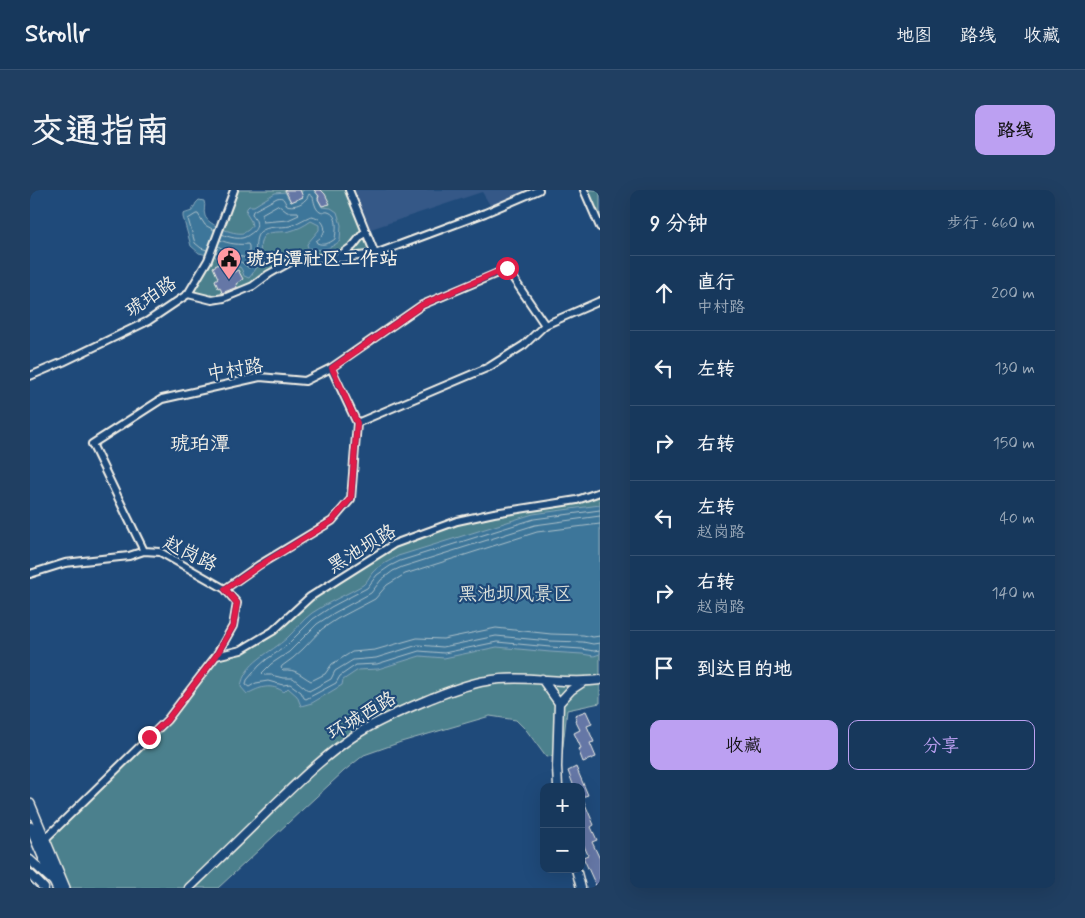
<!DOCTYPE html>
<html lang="zh">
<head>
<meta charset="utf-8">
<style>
	:root { --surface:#17385c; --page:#203f62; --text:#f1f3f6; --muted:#9eacbb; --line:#365272; --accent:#bca0f2 }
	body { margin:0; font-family:Mynerve,"LXGW WenKai TC",sans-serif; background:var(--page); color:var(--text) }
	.controls { position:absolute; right:15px; bottom:15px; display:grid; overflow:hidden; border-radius:10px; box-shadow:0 5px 20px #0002 }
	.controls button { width:45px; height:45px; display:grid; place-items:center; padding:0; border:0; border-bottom:1px solid var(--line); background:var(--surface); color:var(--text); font:25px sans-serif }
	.stop { position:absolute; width:15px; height:15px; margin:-11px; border:4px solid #e11d48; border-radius:50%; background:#fff }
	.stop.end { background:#e11d48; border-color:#fff; box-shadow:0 1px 5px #0008 }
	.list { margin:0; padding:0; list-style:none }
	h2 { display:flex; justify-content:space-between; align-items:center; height:65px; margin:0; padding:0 20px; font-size:21px }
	h2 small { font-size:16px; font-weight:400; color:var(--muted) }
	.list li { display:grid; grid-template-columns:32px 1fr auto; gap:15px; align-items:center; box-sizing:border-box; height:75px; padding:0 20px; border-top:1px solid var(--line) }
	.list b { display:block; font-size:19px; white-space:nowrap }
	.list p { margin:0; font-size:16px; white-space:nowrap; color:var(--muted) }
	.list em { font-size:16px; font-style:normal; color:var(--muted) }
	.actions { display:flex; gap:10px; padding:15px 20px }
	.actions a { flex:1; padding:11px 0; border:1px solid var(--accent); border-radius:10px; text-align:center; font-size:18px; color:var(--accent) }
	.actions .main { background:var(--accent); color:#111 }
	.icon { flex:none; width:28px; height:28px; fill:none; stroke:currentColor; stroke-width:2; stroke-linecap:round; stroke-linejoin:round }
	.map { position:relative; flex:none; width:570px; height:698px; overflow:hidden; border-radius:10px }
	header { display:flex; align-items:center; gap:30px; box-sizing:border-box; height:70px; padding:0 25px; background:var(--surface); border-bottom:1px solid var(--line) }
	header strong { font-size:24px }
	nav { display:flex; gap:28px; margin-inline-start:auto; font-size:18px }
	.intro { display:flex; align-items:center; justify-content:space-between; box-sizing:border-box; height:120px; padding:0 30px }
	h1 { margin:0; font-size:35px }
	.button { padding:12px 22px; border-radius:10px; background:var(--accent); color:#111; font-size:18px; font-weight:700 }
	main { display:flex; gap:30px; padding:0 30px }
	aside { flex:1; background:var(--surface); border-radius:10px; box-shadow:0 5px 20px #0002 }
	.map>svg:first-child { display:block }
</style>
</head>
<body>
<header>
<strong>Strollr</strong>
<nav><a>地图</a><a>路线</a><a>收藏</a></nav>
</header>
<div class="intro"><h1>交通指南</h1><a class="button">路线</a></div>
<main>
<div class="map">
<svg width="570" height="698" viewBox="0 0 570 698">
	<rect width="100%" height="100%" fill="#1f4a7a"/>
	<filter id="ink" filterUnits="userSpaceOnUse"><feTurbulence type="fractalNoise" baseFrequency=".02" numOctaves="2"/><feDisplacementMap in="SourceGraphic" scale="10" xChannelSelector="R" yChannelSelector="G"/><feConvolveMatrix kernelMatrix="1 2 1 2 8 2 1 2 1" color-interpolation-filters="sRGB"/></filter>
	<g filter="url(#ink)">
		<path fill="#345887" d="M 319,0 L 509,0 L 463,20 L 452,2 L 335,41 Z"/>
		<path fill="#4b808d" stroke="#a0b8ba" d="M 204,0 L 319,0 L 345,64 L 264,70 L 223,96 L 182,110 L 158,104 L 178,70 Z
			M 554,0 L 570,0 L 570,33 Z
			M 570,302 L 570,513 L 537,520 L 532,565 L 516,567 L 497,541 L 486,530 L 460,526 L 371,552 L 334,565 L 314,581 L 188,698 L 35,698 L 15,649 L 137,530 L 186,466 L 211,460 L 243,441 L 280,407 L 364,354 L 427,331 Z"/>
		<path fill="#3e769a" stroke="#87a7b9" d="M 274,0 L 284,0 L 288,5 L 288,9 L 292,17 L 301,18 L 307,22 L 311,35 L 310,51 C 300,59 290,62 278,58 L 277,54 L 289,40 L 289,35 L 281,31 C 274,36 268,39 260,41 C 252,43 238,40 233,47 C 228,54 232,64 230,71 C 228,77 223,83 219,88 L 214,86 L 212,80 L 210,77 L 199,77 L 186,67 L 169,63 L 161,56 L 153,27 L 153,24 L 162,21 L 166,13 L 169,10 L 174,11 C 176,16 173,20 175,26 C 178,35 204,45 213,43 C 216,42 220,39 222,36 L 221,31 L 216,23 L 217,18 L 219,16 L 224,16 L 245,3 L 255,2 L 261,12 L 272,7 L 271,2 Z
			M 570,315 L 570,464 L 564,466 L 552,464 L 520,462 L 467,457 L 414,468 L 390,466 L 348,479 L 328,480 L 313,490 L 312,495 L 282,513 L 271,516 L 267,506 L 258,498 L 254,502 C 241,493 230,497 217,504 L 211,497 C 214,472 241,463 257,448 C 266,440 272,430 282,423 C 298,412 316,405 333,395 C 337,392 339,387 342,383 C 349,375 360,371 368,366 L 503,324 Z"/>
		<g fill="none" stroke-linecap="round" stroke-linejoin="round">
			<path stroke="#abc0c9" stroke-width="1" d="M 248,15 L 257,22 L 268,22 L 269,25 L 258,30 L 233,32 L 232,26 L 232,24 Z
				M 188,56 L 203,65 L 217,68 L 219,66 L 219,56 L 218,54 C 209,55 199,54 190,50
				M 177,60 L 171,58 L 165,53 L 158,29 L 166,24 L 168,24 L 175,35 L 184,40
				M 186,62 L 196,67 L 201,71 L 211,72 L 219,78 C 231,67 221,52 230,42 C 238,35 251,38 260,36 C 266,34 279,26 282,26 C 289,27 297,35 294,42 C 293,46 289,49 286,51 L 287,53 C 293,56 300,53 305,49 C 306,41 309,25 298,22 C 295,21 294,24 290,22 C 285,19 284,11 283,7 L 279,4 C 278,6 277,9 275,10 C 271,15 262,17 257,15 C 253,10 254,6 247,8 L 223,21 L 222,24 C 228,31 229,39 220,44 C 219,45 214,48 212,48 C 206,49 198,47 192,44
				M 570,320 L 504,329 L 370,371 L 360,376 L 347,385 L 337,398 L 301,417 L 283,429 L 255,457 L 237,469 L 229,476 L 217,490 L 216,495 L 219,497 L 226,493 L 238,491 L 253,495 L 260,494 L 271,502 L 274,508 L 276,509 L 306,493 L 310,486 L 326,475 L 347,474 L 389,461 L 414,463 L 467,452 L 520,457 L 552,459 L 564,461 L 570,460
				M 570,326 L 505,335 L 372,377 L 363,381 L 351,390 L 341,403 L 304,423 L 287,434 L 259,462 L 241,474 L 232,483 L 234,485 L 241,485 L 253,488 L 263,488 L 279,501 L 301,489 L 305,481 L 323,470 L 346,468 L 388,455 L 413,457 L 466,446 L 520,451 L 553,452 L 563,454 L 570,453
				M 570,334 L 507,342 L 375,384 L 357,395 L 345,409 L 307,429 L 292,439 L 273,459 L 263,468 L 252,476 L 251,478 L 253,480 C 267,479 270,485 281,491 L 295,484 L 302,474 L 322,462 L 345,460 L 387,448 L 413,449 L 466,438 L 521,444 L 553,445 L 563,447 L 570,446"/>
		</g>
		<path fill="#6577a6" stroke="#f4f1e8" d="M 255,0 L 270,0 L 273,7 L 261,12 Z
			M 284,0 L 291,0 L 295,4 L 300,14 L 292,16 L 288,9 L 289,6 Z
			M 191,73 L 196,86 L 208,80 L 213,89 L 206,94 L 207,97 L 192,103 L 190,97 L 188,98 L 185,90 L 188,88 L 183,77 Z
			M 556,521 L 562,534 L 557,536 L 564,552 L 560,553 L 566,567 L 553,572 L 548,559 L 551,558 L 544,543 L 550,540 L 545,530 L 546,529 L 545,525 Z
			M 546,577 L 558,605 L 552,607 L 564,635 L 561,637 L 567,650 L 562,652 L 570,669 L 570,698 L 567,698 L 553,667 L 558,665 L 551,649 L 551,597 L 544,597 L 538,581 Z"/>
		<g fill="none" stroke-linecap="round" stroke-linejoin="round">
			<defs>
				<path id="minor" d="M 319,0 L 345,64
					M 554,0 L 570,37
					M 306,68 L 323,56 L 335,41
					M 158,104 L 182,110 L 194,108 L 223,96 L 239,84 L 264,70 L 286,68 L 313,68 L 345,64 L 455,23 L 509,0
					M 301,178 L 327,233
					M 0,186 L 33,172 L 118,131 L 158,104 L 178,70 L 204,0
					M 0,384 L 35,373 L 99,366 L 114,361
					M 195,399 L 229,375 L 302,331 L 321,309 L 327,233 L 459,177 L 494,155 L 515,135
					M 186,466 L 211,460 L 243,441 L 280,407 L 364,354 L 427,331 L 464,323 L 547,310 L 570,302
					M 15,649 L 137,530 L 186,466 L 203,436 L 207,413 L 195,399 L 130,362 L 114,361 L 62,254 L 132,209 L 230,187 L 275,191 L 301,178 L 392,115 L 477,79 L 515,135 L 570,111"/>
				<path id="tertiary" d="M 512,489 L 529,513
					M 529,513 L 541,500 L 553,492
					M 528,597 L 527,577 L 529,513
					M 0,670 L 23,691
					M 546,679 L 551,698
					M 0,684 L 14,698
					M 159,698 C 187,671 214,645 241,618 C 269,591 297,563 330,542 C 353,528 378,518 402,508 C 420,501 437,494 456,491 C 494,484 532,495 570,490"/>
				<path id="secondary" d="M 0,614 L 35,698
					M 0,637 L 27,698"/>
			</defs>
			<use href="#minor" stroke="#f4f1e8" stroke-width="10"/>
			<use href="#tertiary" stroke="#f4f1e8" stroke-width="11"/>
			<use href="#secondary" stroke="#f4f1e8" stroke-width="12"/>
			<use href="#minor" stroke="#1f4a7a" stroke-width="6"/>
			<use href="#tertiary" stroke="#1f4a7a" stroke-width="8"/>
			<use href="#secondary" stroke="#1f4a7a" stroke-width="9"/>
		</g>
	</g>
	<g fill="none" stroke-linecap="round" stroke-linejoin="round" filter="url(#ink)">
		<path stroke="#e11d48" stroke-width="6" d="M 119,547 L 137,530 L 186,466 L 203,436 L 207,413 L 195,399 L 229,376 L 302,331 L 321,308 L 327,233 L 302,178 L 392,115 L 477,78"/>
	</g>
	<defs>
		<symbol id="civic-pin" viewBox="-11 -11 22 30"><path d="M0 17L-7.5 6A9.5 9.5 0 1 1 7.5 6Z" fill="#ff9aa2" stroke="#1f4a7a"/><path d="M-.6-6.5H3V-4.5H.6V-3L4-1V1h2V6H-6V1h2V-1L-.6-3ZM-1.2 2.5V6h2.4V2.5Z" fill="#111"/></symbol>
	</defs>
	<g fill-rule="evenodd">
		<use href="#civic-pin" x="185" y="55" width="28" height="38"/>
	</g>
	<g text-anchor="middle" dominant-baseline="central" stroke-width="4.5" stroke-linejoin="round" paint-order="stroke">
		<g font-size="19" font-weight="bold" fill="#f4f1e8" stroke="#1f4a7a" text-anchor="start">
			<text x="216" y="69">琥珀潭社区工作站</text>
		</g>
		<g font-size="19" fill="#f4f1e8" stroke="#1f4a7a">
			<text transform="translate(121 107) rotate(-34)">琥珀路</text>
			<text transform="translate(205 180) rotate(-9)">中村路</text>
			<text transform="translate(332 359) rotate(-31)">黑池坝路</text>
			<text transform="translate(160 364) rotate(26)">赵岗路</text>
			<text transform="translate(332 526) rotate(-31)">环城西路</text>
		</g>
		<g font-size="19" fill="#dbe0da" stroke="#1f4a7a">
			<text x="485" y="404">黑池坝风景区</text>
		</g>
		<g font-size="20" fill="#f4f1e8" stroke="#1f4a7a">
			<text x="170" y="254">琥珀潭</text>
		</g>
	</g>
</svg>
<div class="controls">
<button>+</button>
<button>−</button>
</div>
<div class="stop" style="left:477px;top:78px"></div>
<div class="stop end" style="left:119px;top:547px"></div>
</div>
<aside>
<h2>9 分钟<small>步行 · 660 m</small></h2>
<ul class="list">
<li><svg class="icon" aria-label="ahead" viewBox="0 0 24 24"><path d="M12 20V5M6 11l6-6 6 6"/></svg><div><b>直行</b><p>中村路</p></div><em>200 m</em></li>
<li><svg class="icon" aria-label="left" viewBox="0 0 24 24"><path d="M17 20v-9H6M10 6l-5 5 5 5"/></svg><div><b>左转</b></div><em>130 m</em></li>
<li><svg class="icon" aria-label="right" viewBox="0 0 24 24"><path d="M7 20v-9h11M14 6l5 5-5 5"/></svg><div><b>右转</b></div><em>150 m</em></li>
<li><svg class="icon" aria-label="left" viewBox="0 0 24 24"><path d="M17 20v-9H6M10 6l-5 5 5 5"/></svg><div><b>左转</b><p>赵岗路</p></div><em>40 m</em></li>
<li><svg class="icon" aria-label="right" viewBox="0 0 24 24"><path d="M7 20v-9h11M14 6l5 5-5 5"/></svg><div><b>右转</b><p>赵岗路</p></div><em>140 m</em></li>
<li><svg class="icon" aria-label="arrive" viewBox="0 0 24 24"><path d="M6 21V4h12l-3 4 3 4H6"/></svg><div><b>到达目的地</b></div></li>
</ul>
<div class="actions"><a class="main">收藏</a><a>分享</a></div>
</aside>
</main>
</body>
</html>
